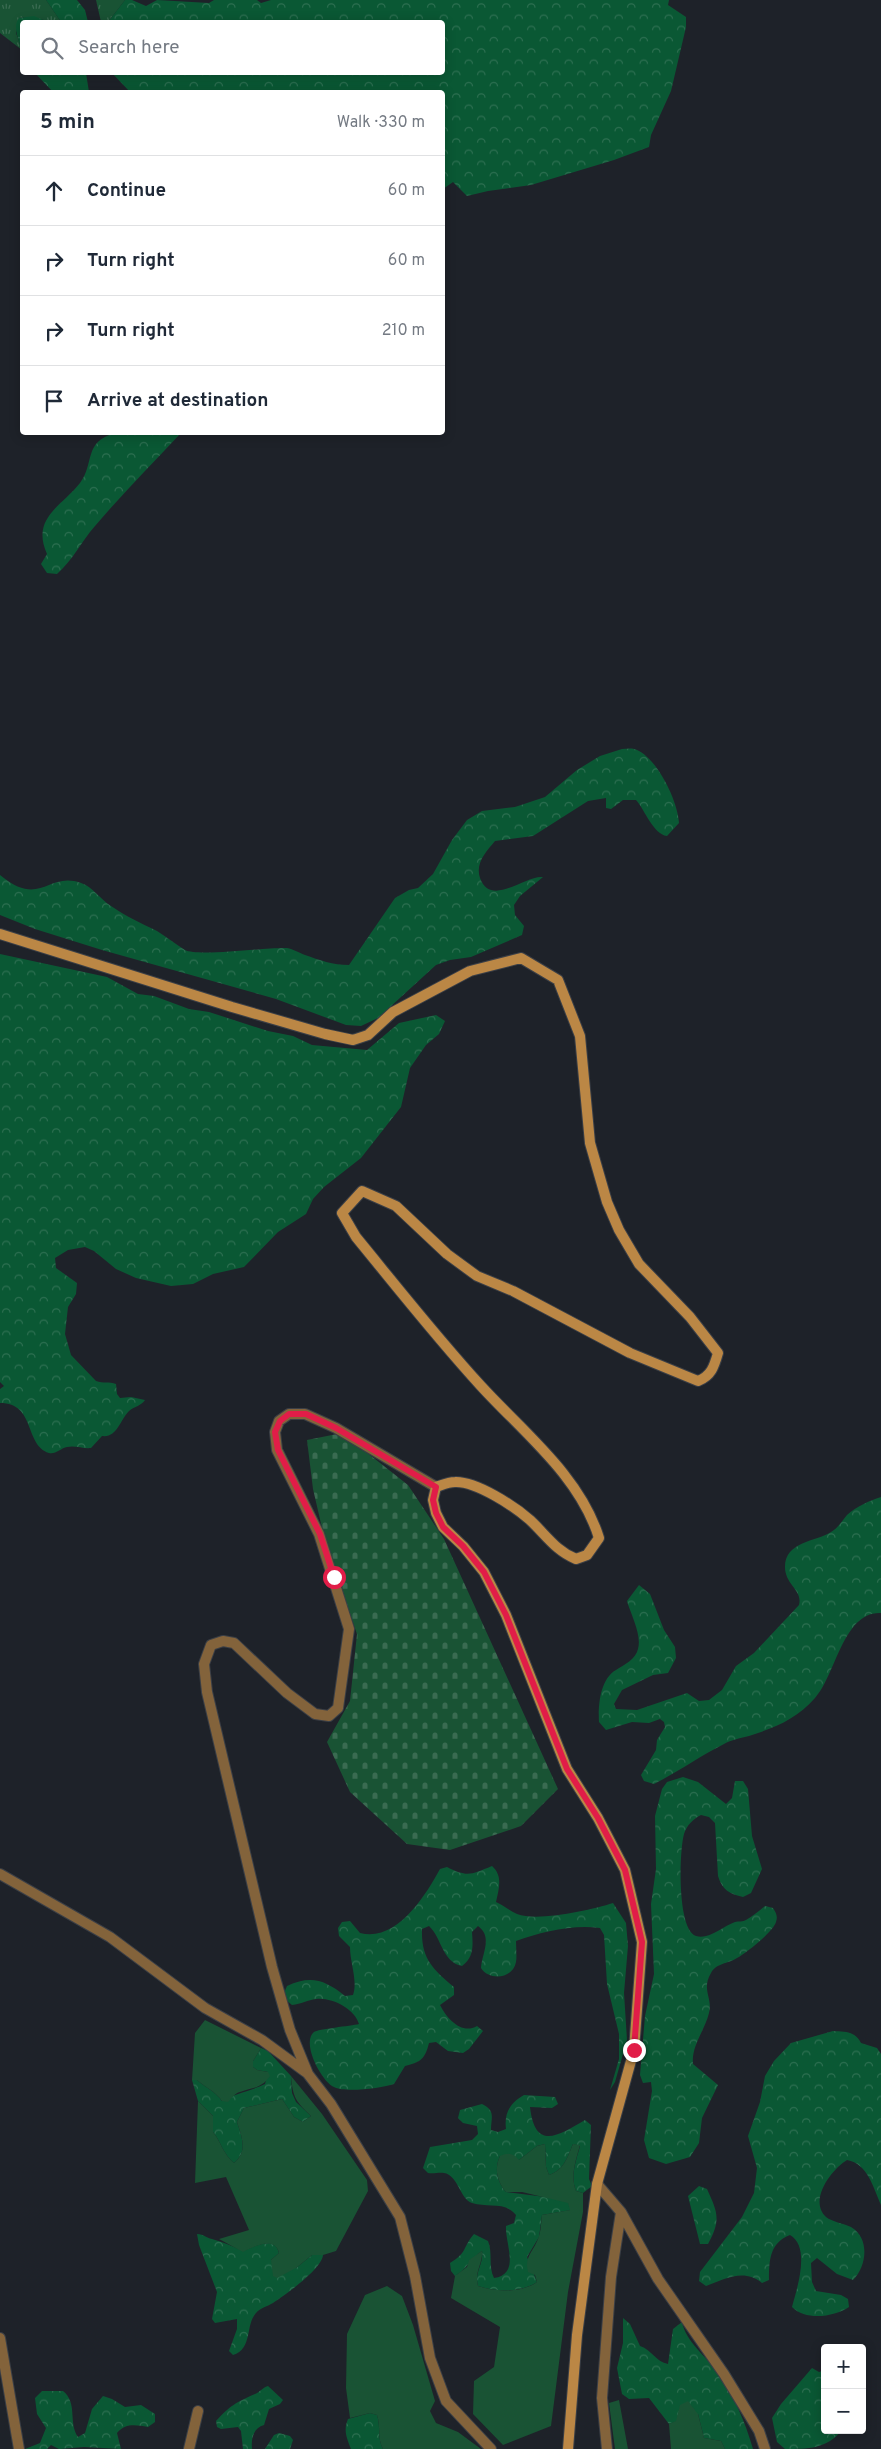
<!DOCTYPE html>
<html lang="en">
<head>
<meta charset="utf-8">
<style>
	:root { --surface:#fff; --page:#f6f6f7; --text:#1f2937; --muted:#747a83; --line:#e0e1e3 }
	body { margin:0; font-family:Overpass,sans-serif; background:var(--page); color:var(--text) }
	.controls { position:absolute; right:15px; bottom:15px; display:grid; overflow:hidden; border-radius:5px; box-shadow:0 2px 12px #0003 }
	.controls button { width:45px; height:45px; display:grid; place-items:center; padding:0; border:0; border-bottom:1px solid var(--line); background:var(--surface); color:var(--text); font:25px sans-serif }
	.stop { position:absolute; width:15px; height:15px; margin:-11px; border:4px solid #e11d48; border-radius:50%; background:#fff }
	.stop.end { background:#e11d48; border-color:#fff; box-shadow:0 1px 5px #0008 }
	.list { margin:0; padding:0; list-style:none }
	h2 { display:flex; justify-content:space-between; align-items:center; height:65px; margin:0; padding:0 20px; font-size:21px }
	h2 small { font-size:16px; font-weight:400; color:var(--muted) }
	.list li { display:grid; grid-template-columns:32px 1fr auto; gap:15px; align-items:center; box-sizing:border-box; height:70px; padding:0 20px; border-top:1px solid var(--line) }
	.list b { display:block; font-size:19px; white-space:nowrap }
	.list em { font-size:16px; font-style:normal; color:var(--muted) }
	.icon { flex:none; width:28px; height:28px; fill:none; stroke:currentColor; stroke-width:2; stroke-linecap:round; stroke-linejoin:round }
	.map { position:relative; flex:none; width:881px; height:2449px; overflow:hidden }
	.search { position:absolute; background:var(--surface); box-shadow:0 2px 12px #0003; left:20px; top:20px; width:425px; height:55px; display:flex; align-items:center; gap:12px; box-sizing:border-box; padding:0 18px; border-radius:5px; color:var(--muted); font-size:19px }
	.panel { position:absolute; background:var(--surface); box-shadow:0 2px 12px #0003; left:20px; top:90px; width:425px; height:345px; border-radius:5px }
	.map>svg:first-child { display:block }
</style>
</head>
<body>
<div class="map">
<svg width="881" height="2449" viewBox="0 0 881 2449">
	<defs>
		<pattern id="grass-tufts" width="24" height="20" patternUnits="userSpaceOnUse" patternTransform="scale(1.25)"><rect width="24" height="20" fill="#195334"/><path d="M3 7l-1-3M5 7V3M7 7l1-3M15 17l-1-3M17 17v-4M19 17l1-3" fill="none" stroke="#3a6b51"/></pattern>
		<pattern id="forest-crowns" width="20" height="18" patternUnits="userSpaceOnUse" patternTransform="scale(1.25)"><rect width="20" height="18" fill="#0a5834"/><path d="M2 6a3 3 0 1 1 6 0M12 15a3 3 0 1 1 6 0" fill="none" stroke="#2d6f51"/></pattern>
		<pattern id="cemetery-stones" width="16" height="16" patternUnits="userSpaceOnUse" patternTransform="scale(1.25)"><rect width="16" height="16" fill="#195334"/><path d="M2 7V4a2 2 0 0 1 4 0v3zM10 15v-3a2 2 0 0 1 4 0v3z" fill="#3a6b51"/></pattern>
	</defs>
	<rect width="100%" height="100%" fill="#1e2229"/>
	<path fill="url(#grass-tufts)" d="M 0,0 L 46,0 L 61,22 C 44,22 36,16 19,18 L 16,33 L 22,50 L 0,33 Z
		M 96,0 L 125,0 L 108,22 L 101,22 Z"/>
	<path fill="url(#forest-crowns)" d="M 46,0 L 77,0 L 85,10 L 88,22 L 61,22 Z
		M 125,0 L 132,0 L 146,6 L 157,0 L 209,3 L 214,0 L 257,0 L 261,3 L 271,0 L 669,0 L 668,5 L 686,17 L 686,27 L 671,91 L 651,135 L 649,147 L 614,160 L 531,185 L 488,191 L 467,196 L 453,182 L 443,189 L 442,92 L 130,92 L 112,73 L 442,72 L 442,22 L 108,22 Z
		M 34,16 L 48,22 L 22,22 L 22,50 C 19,40 12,27 19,18 Z
		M 35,73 L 86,73 L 89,92 L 53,92 Z
		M 115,433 L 181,433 C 152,464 123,493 95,526 C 81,542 73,560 57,574 L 47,573 L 41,564 L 47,554 C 31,518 61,507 80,483 C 95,463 83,442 115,433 Z
		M 622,749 C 626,749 630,748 634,749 C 656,755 678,801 679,823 L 667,836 C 653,834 645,810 636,800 L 623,800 L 611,809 L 606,808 L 606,798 L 588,801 L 533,836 L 495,841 C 486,852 475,863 480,878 C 491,908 525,875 543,877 L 520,896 L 514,905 L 515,915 L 524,926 L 522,935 L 471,957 L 450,960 L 436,965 L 378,1018 L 361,1026 L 346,1025 L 276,999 L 102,950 L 35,929 L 0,915 L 0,875 C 41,909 47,871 81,883 C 93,887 100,899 111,906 C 125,916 141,923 157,931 C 167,937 175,944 185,950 C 199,957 266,947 287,948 C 293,949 300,953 305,955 C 319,960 333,965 349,965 L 395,898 L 409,890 L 418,888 L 433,874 L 452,840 L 467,820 L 482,811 L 515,807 L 545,797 L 577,770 L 600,756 Z
		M 0,954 L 107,977 L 138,994 L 154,996 L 189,1009 L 209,1012 L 268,1031 L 293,1036 L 312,1045 L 367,1050 L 399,1023 L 436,1015 L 445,1021 L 439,1034 L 426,1045 L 410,1068 L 401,1107 L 361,1158 L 324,1187 L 313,1199 L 306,1214 L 278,1232 L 244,1267 L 213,1274 L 193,1284 L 171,1286 L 136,1278 L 116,1269 L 94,1251 L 85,1247 L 68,1250 L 55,1258 L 56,1268 L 77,1283 L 76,1294 L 68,1307 L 65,1334 L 71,1355 L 96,1381 C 103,1384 109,1381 116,1384 L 117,1394 L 120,1398 L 131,1397 L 145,1400 C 141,1406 135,1406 129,1411 C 120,1420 117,1438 102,1436 L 91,1448 C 83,1449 75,1445 67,1447 C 61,1448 55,1455 49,1453 C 24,1445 36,1403 0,1403 L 0,1389 L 4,1386 L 0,1382 Z
		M 881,1497 L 881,1613 C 843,1611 836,1675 815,1698 C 797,1719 774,1728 749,1736 C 741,1738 731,1740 724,1744 C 700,1756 678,1772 654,1784 L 644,1781 L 641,1775 L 656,1750 L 657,1740 L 665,1727 L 664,1722 L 660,1719 L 649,1723 L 632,1722 L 606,1730 L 599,1722 C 598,1706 600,1679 616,1670 C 624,1665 636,1659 638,1649 C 642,1635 631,1615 627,1601 L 639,1585 L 650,1594 L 664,1630 L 675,1647 L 676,1658 L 668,1673 L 653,1675 L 622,1690 L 614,1704 L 616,1709 L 637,1710 L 687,1693 L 699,1701 L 709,1700 L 722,1690 L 736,1666 L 754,1653 L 799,1605 C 803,1590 785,1585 785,1567 C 785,1541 816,1542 831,1532 C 838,1528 842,1521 847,1515 C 857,1506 869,1501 881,1497 Z
		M 683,1777 L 698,1782 L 726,1804 L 732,1798 L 735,1781 L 743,1781 L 748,1789 L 752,1836 L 762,1869 L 751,1893 L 743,1897 C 730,1894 722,1890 718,1876 L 715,1823 L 709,1817 L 701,1815 C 693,1819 687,1825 684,1834 C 679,1852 677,1930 696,1936 C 709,1940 723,1926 735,1922 C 739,1921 743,1922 746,1920 C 752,1917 759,1911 765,1906 L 773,1908 C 776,1913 778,1916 776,1922 C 773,1932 746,1953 737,1958 C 728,1964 716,1963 711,1973 C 701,1990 713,1998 709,2013 C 705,2030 691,2046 693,2064 L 718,2085 L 702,2118 L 699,2143 L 690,2157 L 666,2164 L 649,2158 L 644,2140 L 652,2091 L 651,2082 L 643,2083 L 640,2075 L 645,2016 L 654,1974 L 651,1904 L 656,1869 L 655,1816 L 662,1789 L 667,1782 Z
		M 492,1866 C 503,1876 499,1888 496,1902 C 503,1905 510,1911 517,1914 C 538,1922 591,1910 613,1903 L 626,1923 L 628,1946 L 624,1993 L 627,2040 L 615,2082 L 610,2090 L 619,2059 L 619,2034 L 607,1984 L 604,1935 L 600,1928 C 573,1924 541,1932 516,1941 C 516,1948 517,1956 516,1962 C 513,1979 489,1981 481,1968 C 482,1953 493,1937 478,1926 L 472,1932 C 473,1946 474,1957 462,1966 C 442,1962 442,1938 429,1926 L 422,1929 C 421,1959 433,1969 454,1987 L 454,1995 L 440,2005 C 447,2019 462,2035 477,2026 L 483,2031 L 469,2049 L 463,2053 L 448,2051 L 436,2042 L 429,2043 C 425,2059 421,2062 405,2066 L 394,2084 C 382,2088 345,2093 334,2087 C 321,2081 301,2042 314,2032 C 318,2029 351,2026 359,2024 C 355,2009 332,1997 316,1999 C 308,2000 301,2004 292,2005 L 286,2000 L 284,1993 L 287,1986 C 311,1975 325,1980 345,1996 L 353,1995 C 358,1981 350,1963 350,1947 L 339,1936 L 338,1928 L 342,1922 L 350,1921 L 360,1933 C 396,1943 426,1895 440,1869 L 447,1867 C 468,1878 472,1874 492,1866 Z
		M 833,2031 C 846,2032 855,2031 861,2043 L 877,2048 L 881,2054 L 881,2205 C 873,2187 868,2164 847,2160 C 832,2169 808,2200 826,2217 C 832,2222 843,2223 851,2227 C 870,2238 867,2266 853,2280 L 837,2274 L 817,2258 L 811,2263 L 812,2282 L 816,2291 L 841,2295 L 848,2299 L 849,2307 C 834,2317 806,2321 792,2307 C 797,2288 811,2247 790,2235 C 770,2243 769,2259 769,2280 L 762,2283 C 744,2268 725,2279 706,2286 L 699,2281 L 700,2272 L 742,2217 L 754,2193 L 757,2168 L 748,2136 L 760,2102 L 765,2076 L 774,2061 L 791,2043 Z
		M 261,2048 L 268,2051 L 291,2076 L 292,2093 L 296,2102 L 311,2116 L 303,2122 L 294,2117 L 282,2099 L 244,2108 L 237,2122 C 242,2137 248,2152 234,2163 C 223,2154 221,2142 213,2132 L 213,2116 L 198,2101 L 192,2080 L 197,2080 C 206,2088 215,2091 222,2101 C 236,2093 251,2091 265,2084 L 268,2072 L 257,2070 L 253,2067 L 253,2061 Z
		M 524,2095 L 555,2097 L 558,2104 L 552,2108 L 530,2107 C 535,2152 559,2135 585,2120 L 591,2125 L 589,2179 L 592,2186 L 583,2193 L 576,2191 C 570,2176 576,2161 580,2146 L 573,2144 C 567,2158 564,2170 549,2175 L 546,2167 L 545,2144 L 537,2146 L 519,2160 L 500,2156 C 494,2169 497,2181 506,2192 L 561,2199 L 568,2202 L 571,2210 L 542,2215 L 539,2237 L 527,2257 L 537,2282 C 521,2293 495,2292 478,2286 C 474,2272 484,2264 482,2251 C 469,2260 467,2269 455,2276 L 451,2271 L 450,2263 C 468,2252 462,2248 474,2234 L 488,2241 C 493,2253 488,2266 494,2278 C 521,2274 505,2244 506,2226 L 514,2223 L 516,2215 C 505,2201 488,2208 472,2203 C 460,2199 458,2175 444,2173 C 439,2172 434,2174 428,2173 L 423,2168 L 430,2147 L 472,2140 L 478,2134 L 477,2126 L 463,2123 L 458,2118 L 460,2110 L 482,2104 C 496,2111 491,2117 491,2130 L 498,2132 L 506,2129 C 504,2113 510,2103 524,2095 Z
		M 699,2186 L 707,2189 C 718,2213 721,2220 708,2244 L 700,2244 L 688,2196 Z
		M 197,2234 C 204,2234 206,2238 212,2239 C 223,2242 232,2246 243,2251 C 254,2247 275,2235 279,2253 L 271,2260 L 296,2268 L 312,2255 L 323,2255 C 322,2269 285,2295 273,2303 C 268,2306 260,2308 256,2313 C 245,2325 253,2349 233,2355 L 229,2351 L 237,2329 L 237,2319 L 215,2323 L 212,2319 L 217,2292 L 199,2245 Z
		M 623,2318 L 630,2324 L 640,2346 C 652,2350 656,2362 668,2364 L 673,2329 L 682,2322 C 686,2342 706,2356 717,2372 C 734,2396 745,2421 753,2449 L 725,2449 L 721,2441 L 704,2438 L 698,2414 L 669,2424 L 649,2398 L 629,2399 L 622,2394 L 617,2368 L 623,2343 Z
		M 812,2368 L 819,2372 L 825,2370 L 825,2396 L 823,2398 L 825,2399 L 825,2430 L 842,2430 C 827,2449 808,2449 785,2449 L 777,2442 L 772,2418 L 781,2404 Z
		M 268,2386 L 283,2400 L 280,2404 L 269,2409 L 264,2425 C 253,2428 251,2439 252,2449 L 243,2449 L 241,2431 L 238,2427 L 221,2429 L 217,2427 L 216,2421 C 231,2405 235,2403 255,2394 C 260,2392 262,2388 268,2386 Z
		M 42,2391 L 63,2391 C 78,2403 68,2422 78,2437 L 85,2433 L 92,2409 L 103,2396 L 112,2399 L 125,2407 L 141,2405 L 155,2414 L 155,2422 L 148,2427 C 135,2425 126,2423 117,2433 L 121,2449 L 84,2447 L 59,2449 L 51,2445 L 47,2449 L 25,2449 L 40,2443 L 46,2428 L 37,2414 L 35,2398 Z
		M 370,2413 L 377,2415 C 381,2427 377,2438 383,2449 L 351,2449 C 347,2438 343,2431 348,2419 Z
		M 279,2433 L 290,2436 L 293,2440 L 290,2449 L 265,2449 L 274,2435 Z"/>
	<path fill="url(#cemetery-stones)" d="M 342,1433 L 408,1485 L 444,1539 L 558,1789 L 521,1826 L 450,1850 L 407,1844 L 350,1792 L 327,1742 L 350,1701 L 357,1634 L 326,1545 L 313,1489 L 307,1440 Z"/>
	<path fill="#195334" d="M 205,2020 L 261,2048 L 253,2061 L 253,2067 L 257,2070 L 268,2072 L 270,2076 C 261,2089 253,2087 240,2092 C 235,2093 231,2099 228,2102 L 222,2101 C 215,2091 206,2088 197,2080 L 192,2080 L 195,2033 Z
		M 291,2076 L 322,2114 L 367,2180 L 368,2191 L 336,2251 L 323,2255 L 312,2255 L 296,2268 L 277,2278 L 273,2276 L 271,2260 L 279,2253 C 275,2235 253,2247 243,2252 L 219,2239 L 249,2230 L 226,2177 L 195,2183 L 198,2101 L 213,2116 L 213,2132 C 221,2142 223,2154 234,2163 C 248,2152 242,2137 237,2122 L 244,2108 L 282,2099 L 294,2117 L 303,2122 L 311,2116 C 296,2101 293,2099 291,2076 Z
		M 545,2144 L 546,2167 L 549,2175 C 564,2170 567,2158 573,2144 L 580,2145 C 576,2160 570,2176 576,2191 L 583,2193 L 583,2212 L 568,2292 L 551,2426 L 503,2445 L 473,2414 L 474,2381 L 494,2367 L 500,2327 L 451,2298 L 455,2276 L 467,2267 L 469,2260 L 482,2251 C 483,2264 474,2272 478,2286 C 495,2292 522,2293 537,2282 L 535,2275 L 528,2272 C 524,2257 533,2252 538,2239 C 541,2232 541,2223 542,2215 L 570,2210 L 568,2203 L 522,2192 L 506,2192 C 497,2181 494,2169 500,2156 C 509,2152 513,2153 519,2160 L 537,2146 Z
		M 387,2286 L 402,2296 L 413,2325 L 435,2401 L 430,2411 L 436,2423 L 458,2432 L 481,2449 L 383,2449 C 377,2438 381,2427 377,2415 L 370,2413 L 350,2418 L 346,2388 L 347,2334 L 365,2295 Z
		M 619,2400 L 628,2449 L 615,2449 L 609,2403 Z
		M 688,2401 L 698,2414 L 704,2438 L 721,2441 L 725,2449 L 671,2449 L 669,2424 L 676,2421 L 680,2405 Z"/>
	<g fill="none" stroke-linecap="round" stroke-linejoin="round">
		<defs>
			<path id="street" d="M 436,1487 L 336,1428 L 305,1414 L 289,1414 L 279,1421 L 275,1432 L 277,1450 L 319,1534 L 349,1629 L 338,1708 L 329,1716 L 315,1714 L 287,1693 L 234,1643 L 223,1641 L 211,1645 L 204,1664 L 207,1692 L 272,1967 L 290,2030 L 308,2074 L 331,2104 L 400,2217 L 415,2276 L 430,2358 L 446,2401 L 491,2449
				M 0,1874 L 110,1937 L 205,2008 L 262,2040 L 307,2073
				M 597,2184 L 621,2212 L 658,2279 L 724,2374 L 759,2431 L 765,2449
				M 0,2338 L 19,2449
				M 189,2449 L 198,2411
				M 607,2449 L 602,2398 L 611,2277 L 621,2212"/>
			<path id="secondary" d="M 0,934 L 232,1007 L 325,1034 L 353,1040 L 368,1035 L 393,1012 L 470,971 L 521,958 L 558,980 L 580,1036 L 590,1143 L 607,1202 L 619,1230 L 639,1264 L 690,1317 L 718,1353 C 714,1367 711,1376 698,1381 L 630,1353 L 513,1291 L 477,1276 L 447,1254 L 396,1206 L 362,1191 L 342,1213 L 356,1237 C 397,1287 437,1338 481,1386 C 523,1432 580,1476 599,1538 L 587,1555 L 576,1559 C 556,1551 546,1535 530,1520 C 514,1506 476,1481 455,1482 C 448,1482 442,1485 436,1487 L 433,1500 L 436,1513 L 443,1527 L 463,1546 L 484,1572 L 506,1615 L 567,1769 L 598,1818 L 625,1870 L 642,1942 L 634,2050 L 597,2184 L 577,2335 L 568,2449"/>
		</defs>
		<use href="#street" stroke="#3b3f46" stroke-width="12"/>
		<use href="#secondary" stroke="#3b3f46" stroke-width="12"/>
		<use href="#street" stroke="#83633b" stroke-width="10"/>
		<use href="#secondary" stroke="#bb8745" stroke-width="10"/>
	</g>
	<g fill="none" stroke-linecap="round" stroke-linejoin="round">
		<path stroke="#e11d48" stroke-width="6" d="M 334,1577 L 320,1534 L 278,1450 L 275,1432 L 280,1421 L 289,1414 L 306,1414 L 336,1428 L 436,1487 L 433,1500 L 436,1513 L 443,1527 L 463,1546 L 484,1572 L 506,1615 L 567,1769 L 598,1818 L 625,1870 L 642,1942 L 634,2050"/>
	</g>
</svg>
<div class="controls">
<button>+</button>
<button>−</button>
</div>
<div class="stop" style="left:334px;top:1577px"></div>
<div class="stop end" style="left:634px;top:2050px"></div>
<div class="search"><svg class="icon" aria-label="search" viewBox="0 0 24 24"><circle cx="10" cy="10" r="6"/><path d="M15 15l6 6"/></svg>Search here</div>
<section class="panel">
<h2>5 min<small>Walk · 330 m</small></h2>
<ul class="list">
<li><svg class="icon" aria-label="ahead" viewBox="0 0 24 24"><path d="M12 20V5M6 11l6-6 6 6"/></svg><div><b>Continue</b></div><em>60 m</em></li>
<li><svg class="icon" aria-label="right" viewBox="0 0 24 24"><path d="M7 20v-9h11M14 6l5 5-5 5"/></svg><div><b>Turn right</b></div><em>60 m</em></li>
<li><svg class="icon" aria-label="right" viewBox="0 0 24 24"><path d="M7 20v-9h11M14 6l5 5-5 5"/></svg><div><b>Turn right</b></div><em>210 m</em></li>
<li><svg class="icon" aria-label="arrive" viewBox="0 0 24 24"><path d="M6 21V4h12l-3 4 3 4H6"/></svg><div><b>Arrive at destination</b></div></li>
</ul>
</section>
</div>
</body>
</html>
